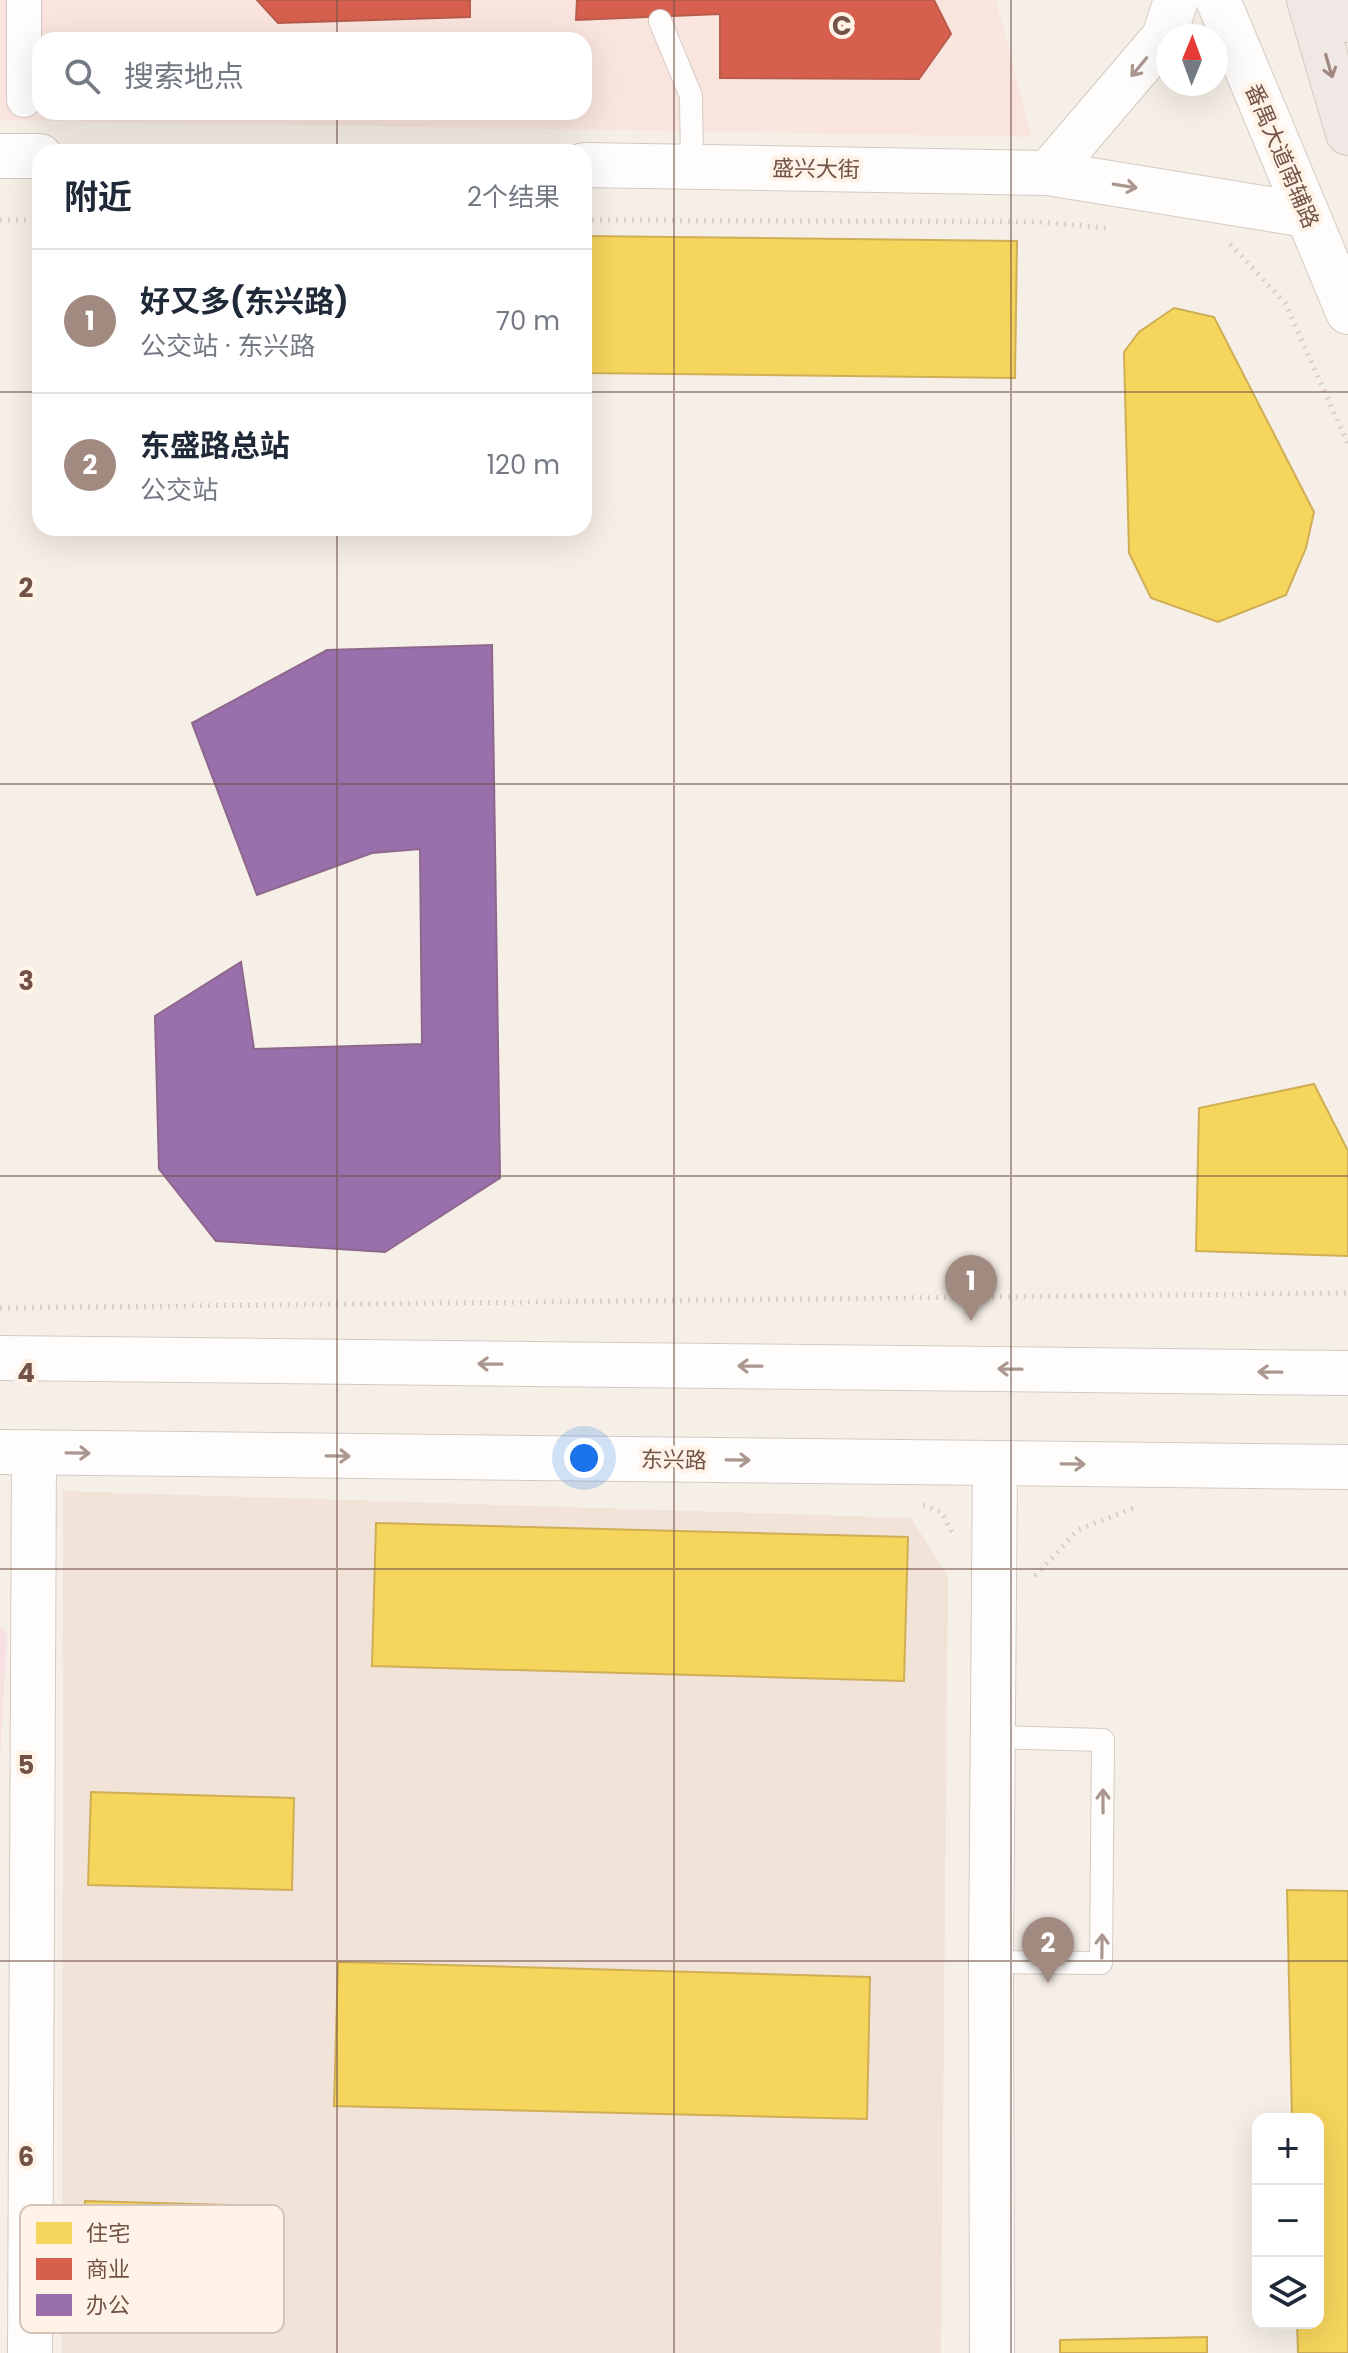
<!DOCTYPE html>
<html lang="zh">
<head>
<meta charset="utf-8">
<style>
	:root { --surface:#fff; --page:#f6f6f7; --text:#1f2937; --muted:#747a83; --line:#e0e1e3; --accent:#a18a80 }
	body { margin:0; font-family:Poppins,"Noto Sans SC",sans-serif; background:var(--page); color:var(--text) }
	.controls { position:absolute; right:24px; bottom:24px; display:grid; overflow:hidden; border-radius:16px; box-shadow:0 8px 32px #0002 }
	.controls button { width:72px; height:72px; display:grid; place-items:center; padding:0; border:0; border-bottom:2px solid var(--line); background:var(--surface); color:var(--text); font:40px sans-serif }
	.compass { position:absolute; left:1156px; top:24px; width:72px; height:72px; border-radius:50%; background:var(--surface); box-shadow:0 8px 32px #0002; rotate:1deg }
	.you { position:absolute; left:584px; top:1458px; width:28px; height:28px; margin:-20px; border:6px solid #fff; border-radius:50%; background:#1a73e8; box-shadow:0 0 0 12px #1a73e833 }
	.badge { display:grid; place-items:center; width:52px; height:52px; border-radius:50%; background:var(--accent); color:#fff; font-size:26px; font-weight:700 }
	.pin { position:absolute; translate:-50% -66px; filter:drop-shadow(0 2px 4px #0008) }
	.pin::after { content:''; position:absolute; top:42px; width:28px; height:24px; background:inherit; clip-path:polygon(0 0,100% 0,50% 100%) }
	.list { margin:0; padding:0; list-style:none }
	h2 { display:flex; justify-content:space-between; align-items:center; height:104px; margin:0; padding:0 32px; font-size:34px }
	h2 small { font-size:26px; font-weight:400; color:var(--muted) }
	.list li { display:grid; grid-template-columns:52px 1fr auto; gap:24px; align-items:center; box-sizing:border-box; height:144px; padding:0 32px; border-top:2px solid var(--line) }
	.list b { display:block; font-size:30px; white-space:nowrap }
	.list p { margin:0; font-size:26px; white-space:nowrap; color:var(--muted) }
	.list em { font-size:26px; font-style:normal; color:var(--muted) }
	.icon { flex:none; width:44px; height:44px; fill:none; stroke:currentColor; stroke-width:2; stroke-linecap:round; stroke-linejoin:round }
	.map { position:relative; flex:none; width:1348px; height:2353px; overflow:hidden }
	.search { position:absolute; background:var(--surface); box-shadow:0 8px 32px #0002; left:32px; top:32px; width:560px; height:88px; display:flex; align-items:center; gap:20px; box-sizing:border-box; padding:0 28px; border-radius:24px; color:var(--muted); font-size:30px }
	.panel { position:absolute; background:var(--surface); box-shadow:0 8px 32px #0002; left:32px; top:144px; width:560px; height:392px; border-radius:24px }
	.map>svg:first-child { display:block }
</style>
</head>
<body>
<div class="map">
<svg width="1348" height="2353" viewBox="0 0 1348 2353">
	<rect width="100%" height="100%" fill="#f6efe7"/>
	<path fill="#f1e3d7" d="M 63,1491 L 911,1518 L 948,1576 L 941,2353 L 62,2353 Z"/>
	<path fill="#f9e5dd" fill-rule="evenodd" d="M 0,0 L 996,0 L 1031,137 L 0,120 ZM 40,40 L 584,40 L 584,112 L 40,112 Z"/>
	<path fill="#f8e0e2" d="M 0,1626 L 7,1635 L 0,1757 Z"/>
	<path fill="#f6d55c" stroke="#cfae56" stroke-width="2" d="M 584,236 L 1017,241 L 1015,378 L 584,373 Z
		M 1174,308 L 1214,317 L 1314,512 L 1306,548 L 1286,595 L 1218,622 L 1151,598 L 1129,553 L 1124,352 L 1139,332 Z
		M 1314,1084 L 1348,1151 L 1348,1256 L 1196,1251 L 1199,1108 Z
		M 376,1523 L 908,1537 L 904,1681 L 372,1666 Z
		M 91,1792 L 294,1798 L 292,1890 L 88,1885 Z
		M 1287,1890 L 1348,1891 L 1348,2353 L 1298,2353 L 1297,2323 L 1318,2323 L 1318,2119 L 1292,2119 Z
		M 338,1962 L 870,1977 L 867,2119 L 334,2106 Z
		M 85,2201 L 265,2206 L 262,2299 L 82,2294 Z
		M 1207,2337 L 1207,2353 L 1060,2353 L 1060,2340 Z"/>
	<path fill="#d6604d" stroke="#b85c4c" stroke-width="2" d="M 257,0 L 470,0 L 470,17 L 278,23 Z
		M 577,0 L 934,0 L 951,34 L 919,79 L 720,78 L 720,14 L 576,20 Z"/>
	<path fill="#9970ab" stroke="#8e678d" stroke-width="2" d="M 492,645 L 500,1178 L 385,1252 L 216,1241 L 159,1169 L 155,1016 L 241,962 L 254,1049 L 422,1044 L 420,849 L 372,853 L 257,895 L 192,723 L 327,650 Z"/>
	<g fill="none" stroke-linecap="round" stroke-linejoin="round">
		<defs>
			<path id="service" d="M 660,21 L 691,96 L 692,167
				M 991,1962 L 1101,1963 L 1103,1740 L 993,1737"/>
			<path id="pedestrian" d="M 24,100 L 24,0"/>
			<path id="tertiary" d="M 0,156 L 40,156
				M 584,165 L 1048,173
				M 30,2353 L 34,1452
				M 992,2353 L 991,1962 L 995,1463"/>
			<path id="secondary" d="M 1218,0 L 1348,312
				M 1048,173 L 1306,215
				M 1048,173 L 1164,37 L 1176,0
				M 0,1358 L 1348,1373
				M 0,1452 L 1348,1467"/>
			<path id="trunk" d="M 1309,0 L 1348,133
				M 1339,0 L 1348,20"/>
		</defs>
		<use href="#service" stroke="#d4cac5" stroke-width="24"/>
		<use href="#pedestrian" stroke="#d4cac5" stroke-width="36"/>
		<use href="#tertiary" stroke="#d4cac5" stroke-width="46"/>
		<use href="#secondary" stroke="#d4cac4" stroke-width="46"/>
		<use href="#trunk" stroke="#d5cac4" stroke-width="46"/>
		<path stroke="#d9cfcc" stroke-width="5" stroke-dasharray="2 6" stroke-linecap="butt" d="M 0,220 L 40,220
			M 584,220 L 1039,222 L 1107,228
			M 1230,244 L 1285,303 L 1348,444
			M 0,1308 L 1348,1293
			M 923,1505 L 941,1512 L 952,1532
			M 1035,1576 L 1078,1530 L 1133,1508"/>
		<use href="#service" stroke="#fefdfb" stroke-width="22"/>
		<use href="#pedestrian" stroke="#fefdfb" stroke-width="34"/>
		<use href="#tertiary" stroke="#fefdfb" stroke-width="44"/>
		<use href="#secondary" stroke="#fefdfb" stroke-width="44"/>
		<use href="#trunk" stroke="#f0e8e4" stroke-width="44"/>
	</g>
	<defs><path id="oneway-shaft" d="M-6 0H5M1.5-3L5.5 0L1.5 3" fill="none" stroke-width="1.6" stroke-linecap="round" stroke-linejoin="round" transform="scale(2)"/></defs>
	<use stroke="#9f877f" href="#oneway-shaft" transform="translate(1329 66) rotate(74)"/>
	<g stroke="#ab9790">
		<use href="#oneway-shaft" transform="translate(1139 67) rotate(130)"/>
		<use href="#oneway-shaft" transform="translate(1125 186) rotate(9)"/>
		<use href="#oneway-shaft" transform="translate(490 1364) rotate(-179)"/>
		<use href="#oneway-shaft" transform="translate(750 1366) rotate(-179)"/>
		<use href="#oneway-shaft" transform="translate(1010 1369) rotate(-179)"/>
		<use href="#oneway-shaft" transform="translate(1270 1372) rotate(-179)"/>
		<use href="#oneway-shaft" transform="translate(78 1453) rotate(1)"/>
		<use href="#oneway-shaft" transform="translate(338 1456) rotate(1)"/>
		<use href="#oneway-shaft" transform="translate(738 1460) rotate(1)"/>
		<use href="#oneway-shaft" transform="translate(1073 1464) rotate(1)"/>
		<use href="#oneway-shaft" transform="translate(1103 1801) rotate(-90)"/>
		<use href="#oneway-shaft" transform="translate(1102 1946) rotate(-89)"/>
	</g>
	<path fill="none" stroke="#735348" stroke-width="2" stroke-opacity="0.55" d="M 337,0 L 337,40M 674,0 L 674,2353M 1011,0 L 1011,2353M 337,112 L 337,152M 0,392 L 40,392M 584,392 L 1348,392M 337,528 L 337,2353M 0,784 L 1348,784M 0,1176 L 1348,1176M 0,1569 L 1348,1569M 0,1961 L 1348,1961"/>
	<g text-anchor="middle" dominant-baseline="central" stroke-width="8" stroke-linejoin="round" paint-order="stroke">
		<g font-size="22" fill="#735348" stroke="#fff3e7">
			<text transform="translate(1282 156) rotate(67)">番禺大道南辅路</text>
			<text transform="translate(816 169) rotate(1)">盛兴大街</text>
			<text transform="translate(674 1460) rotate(1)">东兴路</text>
		</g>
	</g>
	<rect x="20" y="2205" width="264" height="128" rx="12" fill="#fff3e7" stroke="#d5c3b7" stroke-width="2"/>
	<rect x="36" y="2222" width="36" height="22" fill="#f6d55c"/>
	<rect x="36" y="2258" width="36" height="22" fill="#d6604d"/>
	<rect x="36" y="2294" width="36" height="22" fill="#9970ab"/>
	<g font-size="22" fill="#735348">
		<text x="86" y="2241">住宅</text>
		<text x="86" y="2277">商业</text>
		<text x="86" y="2313">办公</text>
	</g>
	<g font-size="26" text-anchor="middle" font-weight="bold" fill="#735348" stroke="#fff3e7" stroke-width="8" stroke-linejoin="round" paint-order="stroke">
		<text x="842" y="35">C</text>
		<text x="26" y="597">2</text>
		<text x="26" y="990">3</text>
		<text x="26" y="1382">4</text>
		<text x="26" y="1774">5</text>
		<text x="26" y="2166">6</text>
	</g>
</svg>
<div class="controls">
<button>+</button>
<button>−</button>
<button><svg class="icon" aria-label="layers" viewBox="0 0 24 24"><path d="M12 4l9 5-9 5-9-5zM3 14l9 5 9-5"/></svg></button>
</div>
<svg class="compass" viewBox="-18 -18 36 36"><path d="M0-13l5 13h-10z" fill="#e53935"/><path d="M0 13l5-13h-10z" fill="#747a83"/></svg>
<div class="you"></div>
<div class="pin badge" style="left:971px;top:1321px">1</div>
<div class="pin badge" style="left:1048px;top:1983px">2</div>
<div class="search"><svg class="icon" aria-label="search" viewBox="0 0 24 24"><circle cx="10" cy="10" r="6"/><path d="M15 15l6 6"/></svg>搜索地点</div>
<section class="panel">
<h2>附近<small>2个结果</small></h2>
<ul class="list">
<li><span class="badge">1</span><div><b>好又多(东兴路)</b><p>公交站 · 东兴路</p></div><em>70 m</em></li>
<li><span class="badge">2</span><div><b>东盛路总站</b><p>公交站</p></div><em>120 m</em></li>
</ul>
</section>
</div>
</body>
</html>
